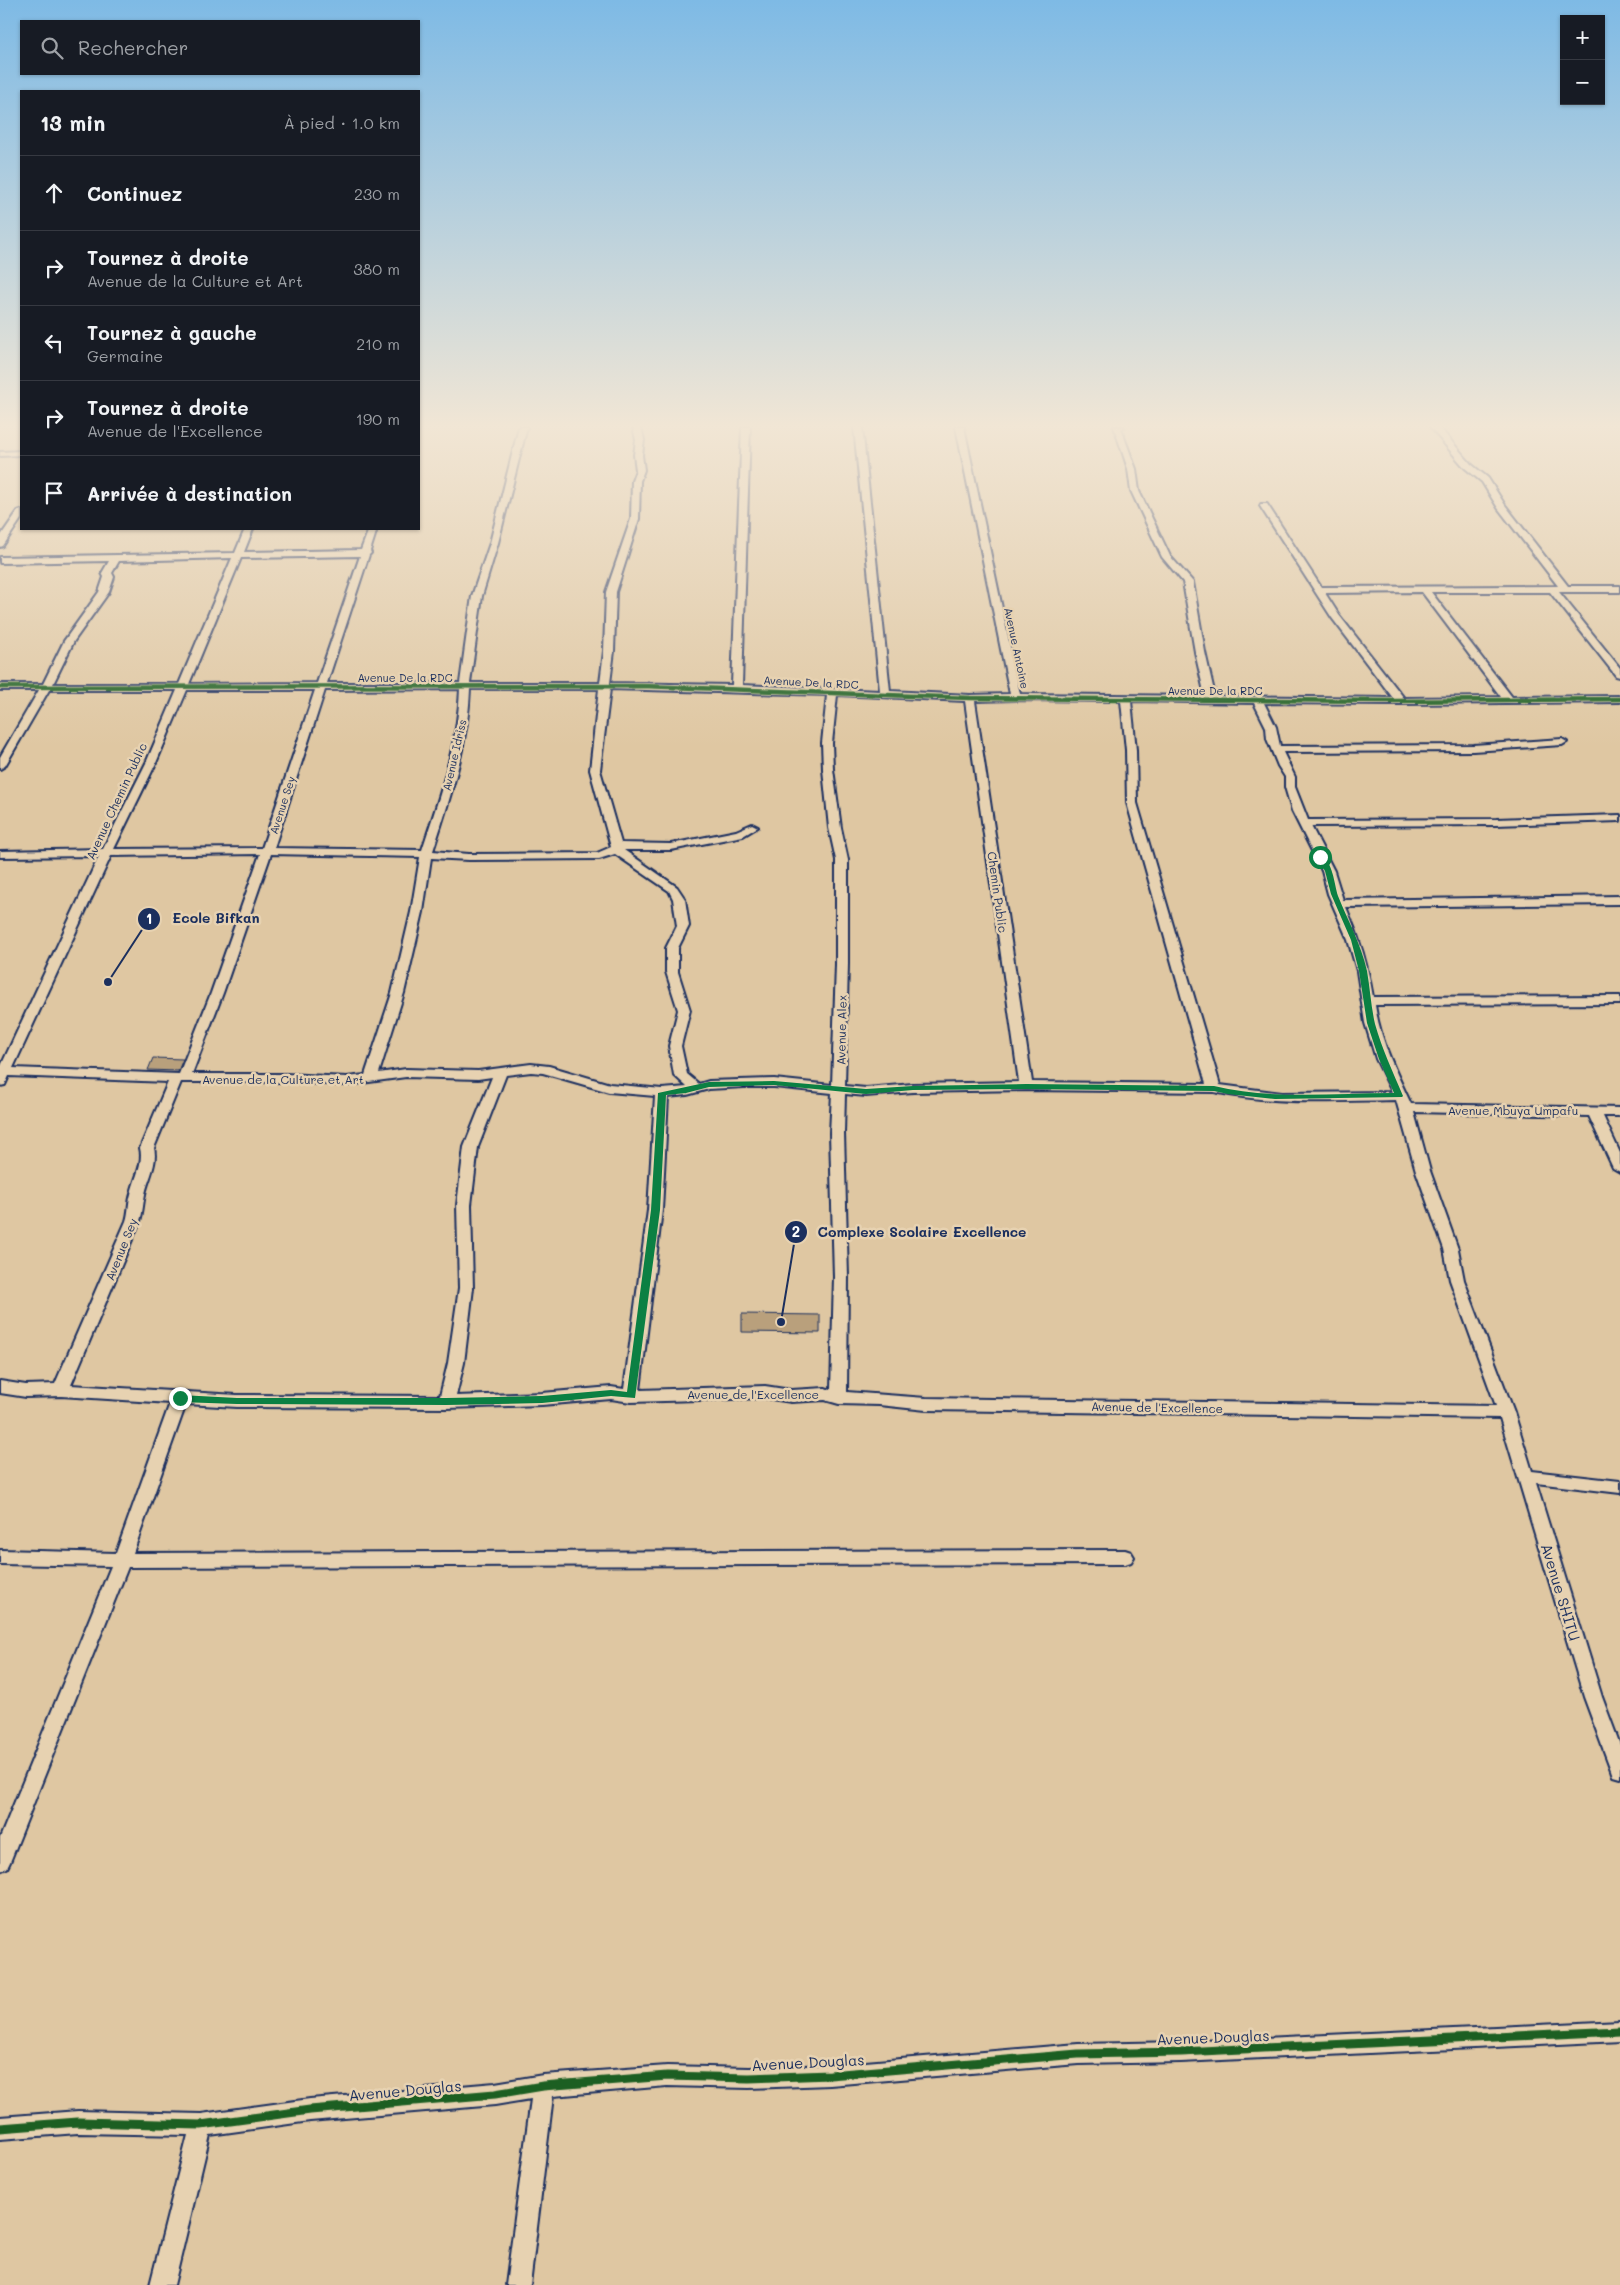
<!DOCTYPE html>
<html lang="fr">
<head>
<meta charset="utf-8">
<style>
	:root { --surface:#171b24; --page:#20242c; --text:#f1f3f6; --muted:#9ea1a6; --line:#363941 }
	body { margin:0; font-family:Mali,sans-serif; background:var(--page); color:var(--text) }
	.controls { position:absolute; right:15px; top:15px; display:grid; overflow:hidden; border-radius:0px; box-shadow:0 1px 4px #0004 }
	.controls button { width:45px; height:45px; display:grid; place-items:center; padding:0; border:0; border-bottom:1px solid var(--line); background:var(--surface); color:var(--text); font:25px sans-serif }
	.stop { position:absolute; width:15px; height:15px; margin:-11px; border:4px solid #0b8043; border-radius:50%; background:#fff }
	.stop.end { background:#0b8043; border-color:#fff; box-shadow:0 1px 5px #0008 }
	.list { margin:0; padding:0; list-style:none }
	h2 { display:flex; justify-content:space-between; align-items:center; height:65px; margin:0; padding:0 20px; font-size:21px }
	h2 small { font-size:16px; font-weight:400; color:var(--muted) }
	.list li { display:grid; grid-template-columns:32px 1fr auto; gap:15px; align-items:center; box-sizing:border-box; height:75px; padding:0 20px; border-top:1px solid var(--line) }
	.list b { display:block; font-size:19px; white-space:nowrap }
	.list p { margin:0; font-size:16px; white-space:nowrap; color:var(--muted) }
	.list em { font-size:16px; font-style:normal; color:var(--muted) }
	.icon { flex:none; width:28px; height:28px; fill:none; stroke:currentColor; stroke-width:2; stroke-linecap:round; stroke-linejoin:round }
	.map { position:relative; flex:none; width:1620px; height:2285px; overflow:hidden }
	.search { position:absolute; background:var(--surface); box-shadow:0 1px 4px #0004; left:20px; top:20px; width:400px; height:55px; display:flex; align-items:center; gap:12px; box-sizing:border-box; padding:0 18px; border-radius:0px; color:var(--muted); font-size:19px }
	.panel { position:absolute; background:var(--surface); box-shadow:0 1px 4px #0004; left:20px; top:90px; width:400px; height:440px; border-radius:0px }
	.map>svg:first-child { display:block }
</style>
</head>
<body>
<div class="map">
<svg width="1620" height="2285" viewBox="0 0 1620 2285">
	<rect width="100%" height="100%" fill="#dfc7a2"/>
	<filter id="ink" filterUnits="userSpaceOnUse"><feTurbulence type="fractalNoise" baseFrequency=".02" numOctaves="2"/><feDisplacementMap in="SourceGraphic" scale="10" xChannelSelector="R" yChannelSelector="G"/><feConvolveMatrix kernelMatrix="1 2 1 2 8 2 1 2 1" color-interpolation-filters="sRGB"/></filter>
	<g filter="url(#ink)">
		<path fill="#b9a07c" stroke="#1b2f5e" d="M 153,1058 L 183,1059 L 178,1071 L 148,1070 Z
			M 742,1314 L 820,1315 L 820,1333 L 742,1332 Z"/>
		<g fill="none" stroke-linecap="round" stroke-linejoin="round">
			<defs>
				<path id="minor" d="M 519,427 L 527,427 L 498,543 L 482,596 L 470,683 L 600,683 L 604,651 L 606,592 L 631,519 L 632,481 L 636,470 L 634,455 L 636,440 L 633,427 L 641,427 L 644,440 L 642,455 L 644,470 L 640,481 L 639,519 L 616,592 L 614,651 L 610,683 L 732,685 L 742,427 L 750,427 L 742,685 L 880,691 L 854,427 L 862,427 L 890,691 L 970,695 L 1010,694 L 956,427 L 964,427 L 1020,694 L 1205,696 L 1195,652 L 1183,582 L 1162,557 L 1131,491 L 1128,469 L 1114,427 L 1124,427 L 1121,429 L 1136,469 L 1139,491 L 1170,556 L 1193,582 L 1205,652 L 1215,696 L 1393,698 L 1332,618 L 1260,506 L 1261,504 L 1267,504 L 1321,587 L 1558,586 L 1498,508 L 1482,482 L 1465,468 L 1430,427 L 1439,427 L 1471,464 L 1488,478 L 1505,505 L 1568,586 L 1620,586 L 1620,592 L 1559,592 L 1620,668 L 1620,677 L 1616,676 L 1550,592 L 1431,592 L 1512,697 L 1620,696 L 1620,702 L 1401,704 L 1264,703 L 1276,727 L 1280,746 L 1473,745 L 1562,739 L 1567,742 L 1562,745 L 1473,751 L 1283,752 L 1295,777 L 1295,787 L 1308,820 L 1496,819 L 1620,815 L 1620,821 L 1496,825 L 1311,826 L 1334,871 L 1343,900 L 1620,896 L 1620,904 L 1346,907 C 1359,937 1368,965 1373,997 L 1620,996 L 1620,1004 L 1375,1005 C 1380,1040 1396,1072 1411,1104 L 1620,1108 L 1620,1116 L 1603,1116 L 1620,1153 L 1620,1172 L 1613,1168 L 1589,1116 L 1414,1112 L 1430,1171 L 1458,1249 L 1464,1280 L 1514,1412 L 1532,1471 L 1620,1481 L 1620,1493 L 1536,1483 L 1602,1697 L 1620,1745 L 1620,1778 L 1613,1776 L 1611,1770 L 1584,1697 L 1500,1418 L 926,1410 L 879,1405 L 839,1404 L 825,1400 L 791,1402 L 765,1398 L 631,1402 L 611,1399 L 542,1405 L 447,1408 L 237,1407 L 186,1404 L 133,1553 L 1125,1550 L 1131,1552 L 1134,1557 L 1131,1562 L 1125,1564 L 128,1567 L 10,1862 L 7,1868 L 0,1871 L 0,1838 L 111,1566 L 0,1564 L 0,1550 L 116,1553 L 170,1403 L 61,1396 L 26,1397 L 0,1393 L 0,1381 L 26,1385 L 55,1384 L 126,1221 C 129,1212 128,1203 131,1194 C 134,1179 144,1163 140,1148 L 168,1082 L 9,1076 L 5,1085 L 0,1086 L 0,1068 L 99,856 L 0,857 L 0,851 L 103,849 L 146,763 L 177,690 L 49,690 L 5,766 L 0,769 L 0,757 L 39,690 L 0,690 L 0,684 L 43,684 L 64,641 L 99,592 L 104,577 L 102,573 L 109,561 L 0,563 L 0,557 L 235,553 L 245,529 L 253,529 L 244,552 L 361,550 L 369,529 L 377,529 L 370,551 L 371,553 L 369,555 L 327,683 L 460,683 L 472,596 L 490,543 ZM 360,556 L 317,683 L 189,684 L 241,558 ZM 232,558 L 179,684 L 53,684 L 74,641 L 109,592 L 114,577 L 112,573 L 119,561 ZM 1422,592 L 1501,697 L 1404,698 L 1339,615 L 1325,593 ZM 460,689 C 458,745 439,798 422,850 L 274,848 L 325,690 ZM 470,689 L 599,689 L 590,770 L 611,847 L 597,853 L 469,854 L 433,851 C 450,798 468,745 470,689 ZM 610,689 L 827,695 L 822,743 L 823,769 L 829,828 L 836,860 L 836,964 L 832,1085 L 774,1079 L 709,1081 L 699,1084 L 687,1074 L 681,1046 L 690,1010 L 678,972 L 678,948 L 689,926 L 685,899 L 677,887 L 624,850 L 671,850 L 743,836 L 758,827 L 752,824 L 736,831 L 671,844 L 621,843 L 600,770 ZM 187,690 L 315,690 L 262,848 L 114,849 L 156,763 ZM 837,695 L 965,701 L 1019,1082 L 913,1084 L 866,1088 L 845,1086 L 848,964 L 848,860 L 841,828 L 833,769 L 832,743 ZM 1016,700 L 1121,701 L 1126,750 L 1127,803 L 1206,1084 L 1032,1082 L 975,701 ZM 1131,701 L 1254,703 L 1266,727 L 1267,739 L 1278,766 L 1285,777 L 1285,787 L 1292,811 L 1322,871 L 1328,894 L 1348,940 L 1357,971 L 1365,1023 L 1376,1059 L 1392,1092 L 1282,1093 L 1220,1085 L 1137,803 L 1136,750 ZM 260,854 L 211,993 L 179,1074 L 13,1068 L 111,856 ZM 271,854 L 420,857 L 411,912 L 392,993 L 365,1075 L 347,1077 L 285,1074 L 192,1074 L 223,993 ZM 615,854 L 669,891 L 673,899 L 677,926 L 666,948 L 666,972 L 678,1010 L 669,1046 L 674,1075 L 687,1087 L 662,1089 L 610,1084 L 549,1066 L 531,1064 L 478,1071 L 406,1069 L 379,1073 L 404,993 L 423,912 L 431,858 L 469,860 L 599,859 ZM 531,1072 L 543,1073 L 609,1092 L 655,1096 L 648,1210 L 624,1389 L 611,1387 L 542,1393 L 456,1396 L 464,1363 L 473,1288 L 471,1205 L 478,1147 L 506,1075 ZM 406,1077 L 478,1079 L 492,1077 L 464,1147 L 457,1205 L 459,1288 L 448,1363 L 440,1396 L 237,1395 L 71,1385 L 140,1221 C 143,1212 143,1203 145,1194 C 148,1179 158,1163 154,1148 L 181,1082 L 285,1082 L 347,1085 ZM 744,1087 L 774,1087 L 832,1093 L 830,1133 L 834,1277 L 831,1390 L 825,1388 L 791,1390 L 765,1386 L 640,1390 L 662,1210 L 668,1097 L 687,1095 L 709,1089 ZM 1026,1090 L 1214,1092 C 1274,1105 1334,1101 1396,1100 L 1416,1171 L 1444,1249 L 1450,1280 L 1496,1406 L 926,1398 L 847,1392 L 848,1277 L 844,1133 L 845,1094 L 866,1096 L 913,1092 Z
					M 21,451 L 21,455 L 0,456 L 0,452 Z
					M 21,510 L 21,519 L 3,546 L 0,547 L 0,537 L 18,511 Z
					M 1620,2021 L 1620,2041 L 1181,2062 L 1078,2064 L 830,2085 L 749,2088 L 667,2086 L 553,2096 L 530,2285 L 506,2285 L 531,2099 L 495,2105 L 310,2121 L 210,2135 L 174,2285 L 150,2285 L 188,2135 L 78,2133 L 0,2139 L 0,2117 L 78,2111 L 201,2114 L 310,2099 L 495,2083 L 543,2075 L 667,2066 L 749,2068 L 830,2065 L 1078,2044 L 1181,2042 Z"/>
			</defs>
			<use href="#minor" stroke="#1b2f5e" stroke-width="4"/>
			<use href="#minor" fill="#e7d2b1" fill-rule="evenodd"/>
			<defs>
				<path id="cycleway-far1" d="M 0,687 L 642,686 L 970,698 L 1394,701 L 1620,699"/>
				<path id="cycleway" d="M 0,2128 L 78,2122 L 201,2125 L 310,2110 L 495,2094 L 543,2086 L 667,2076 L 749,2078 L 830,2075 L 1078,2054 L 1181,2052 L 1620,2031"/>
			</defs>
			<use href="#cycleway-far1" stroke="#e7d2b1" stroke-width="6"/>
			<use href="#cycleway" stroke="#e7d2b1" stroke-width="12"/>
			<use href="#cycleway-far1" stroke="#1b5e20" stroke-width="4.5"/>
			<use href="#cycleway" stroke="#1b5e20" stroke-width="9"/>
		</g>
	</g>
	<linearGradient id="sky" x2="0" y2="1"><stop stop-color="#7ebae5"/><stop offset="0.57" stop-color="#f1e6d5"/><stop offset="1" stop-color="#f1e6d5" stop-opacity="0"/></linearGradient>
	<rect width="1620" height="747" fill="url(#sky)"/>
	<path fill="#0b8043" d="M 1320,855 C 1333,861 1334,883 1338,896 C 1348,921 1361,944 1367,971 C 1370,988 1371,1007 1375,1024 C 1382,1049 1393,1072 1403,1096 L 1402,1097 L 1275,1099 L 1228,1094 L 1214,1091 L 1026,1089 L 913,1090 L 866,1094 L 774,1085 L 709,1087 L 686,1093 L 666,1095 L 660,1210 L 635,1398 L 611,1396 L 542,1403 L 446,1405 L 237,1404 L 180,1402 L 176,1398 L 180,1395 L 237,1398 L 446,1398 L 542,1396 L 611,1390 L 627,1392 L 651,1210 L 658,1093 L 709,1082 L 774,1081 L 866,1089 L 913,1086 L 1026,1084 L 1214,1086 C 1271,1100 1335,1093 1394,1093 L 1379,1059 L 1367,1023 L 1359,971 L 1351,940 L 1331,894 L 1325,871 L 1317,857 Z"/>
	<g text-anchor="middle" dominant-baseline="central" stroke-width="5" stroke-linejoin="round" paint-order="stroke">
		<g font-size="11" fill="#1b2f5e" stroke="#e7d2b1">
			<text transform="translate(1017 648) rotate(78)">Avenue Antoine</text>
			<text x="405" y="677">Avenue De la RDC</text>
			<text transform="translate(811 682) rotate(3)">Avenue De la RDC</text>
			<text x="1215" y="690">Avenue De la RDC</text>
			<text transform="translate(454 755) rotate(-77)">Avenue Idriss</text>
			<text transform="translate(282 805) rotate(-72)">Avenue Sey</text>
		</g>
		<g font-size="12" fill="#1b2f5e" stroke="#e7d2b1">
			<text transform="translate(116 801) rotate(-65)">Avenue Chemin Public</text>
			<text transform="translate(998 892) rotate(82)">Chemin Public</text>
			<text transform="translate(841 1030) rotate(-89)">Avenue Alex</text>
			<text x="283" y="1079">Avenue de la Culture et Art</text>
			<text x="1513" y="1110">Avenue Mbuya Umpafu</text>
			<text transform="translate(121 1249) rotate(-68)">Avenue Sey</text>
			<text x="753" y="1394">Avenue de l'Excellence</text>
			<text transform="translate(1157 1407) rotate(1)">Avenue de l'Excellence</text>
		</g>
		<g font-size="15" fill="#1b2f5e" stroke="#e7d2b1">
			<text transform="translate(1561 1592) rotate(73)">Avenue SHITU</text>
			<text transform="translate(1213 2037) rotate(-2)">Avenue Douglas</text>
			<text transform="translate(808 2062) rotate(-3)">Avenue Douglas</text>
			<text transform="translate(405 2090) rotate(-5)">Avenue Douglas</text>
		</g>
	</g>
	<path fill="none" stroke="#1b2f5e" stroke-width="2" d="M108 982L149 919M781 1322L796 1232"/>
	<g fill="#1b2f5e" stroke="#e7d2b1" stroke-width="2">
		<circle cx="108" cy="982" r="5"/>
		<circle cx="781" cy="1322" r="5"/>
		<circle cx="149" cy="919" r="12"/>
		<circle cx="796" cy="1232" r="12"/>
	</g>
	<g font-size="15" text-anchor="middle" font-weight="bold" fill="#fff">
		<text x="149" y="924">1</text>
		<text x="796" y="1237">2</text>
	</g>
	<g font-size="14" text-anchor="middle" font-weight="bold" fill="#1b2f5e" stroke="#e7d2b1" stroke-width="5" stroke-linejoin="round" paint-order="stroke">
		<text x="216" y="923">Ecole Bifkan</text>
		<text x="922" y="1237">Complexe Scolaire Excellence</text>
	</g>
</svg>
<div class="controls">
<button>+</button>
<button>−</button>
</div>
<div class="stop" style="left:1320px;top:857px"></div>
<div class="stop end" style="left:180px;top:1398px"></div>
<div class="search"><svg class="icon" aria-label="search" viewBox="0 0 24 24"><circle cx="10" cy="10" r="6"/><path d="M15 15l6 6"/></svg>Rechercher</div>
<section class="panel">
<h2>13 min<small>À pied · 1.0 km</small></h2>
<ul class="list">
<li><svg class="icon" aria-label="ahead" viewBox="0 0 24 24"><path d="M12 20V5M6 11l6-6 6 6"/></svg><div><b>Continuez</b></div><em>230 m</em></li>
<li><svg class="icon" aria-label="right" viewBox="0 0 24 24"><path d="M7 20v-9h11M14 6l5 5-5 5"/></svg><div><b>Tournez à droite</b><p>Avenue de la Culture et Art</p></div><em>380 m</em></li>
<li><svg class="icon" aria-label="left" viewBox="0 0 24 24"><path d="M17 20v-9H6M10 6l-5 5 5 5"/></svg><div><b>Tournez à gauche</b><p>Germaine</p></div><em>210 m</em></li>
<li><svg class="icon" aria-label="right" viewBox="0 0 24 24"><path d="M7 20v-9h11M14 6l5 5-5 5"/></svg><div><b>Tournez à droite</b><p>Avenue de l'Excellence</p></div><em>190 m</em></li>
<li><svg class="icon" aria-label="arrive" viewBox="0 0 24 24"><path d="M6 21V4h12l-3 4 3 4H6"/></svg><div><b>Arrivée à destination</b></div></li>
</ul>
</section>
</div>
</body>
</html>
